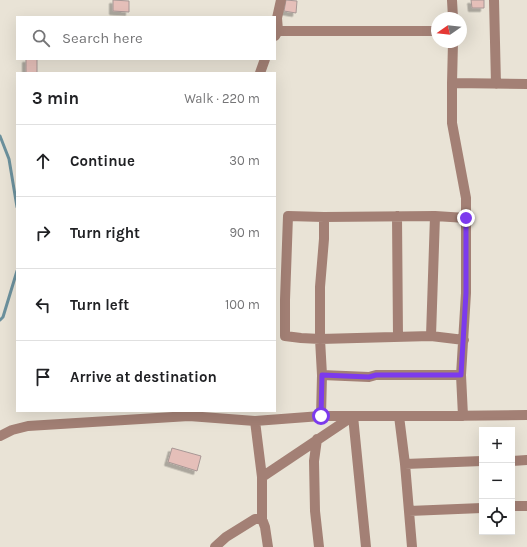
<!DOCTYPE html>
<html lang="en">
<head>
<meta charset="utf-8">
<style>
	:root { --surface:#fff; --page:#f6f6f6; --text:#202124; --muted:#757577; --line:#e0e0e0 }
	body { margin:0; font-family:Karla,sans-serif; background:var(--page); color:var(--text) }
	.controls { position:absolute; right:12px; bottom:12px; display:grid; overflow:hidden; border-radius:0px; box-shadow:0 4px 16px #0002 }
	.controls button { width:36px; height:36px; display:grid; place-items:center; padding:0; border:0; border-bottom:1px solid var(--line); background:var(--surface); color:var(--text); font:20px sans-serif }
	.compass { position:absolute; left:431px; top:12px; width:36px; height:36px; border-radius:50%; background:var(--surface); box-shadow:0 4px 16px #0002; rotate:256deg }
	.stop { position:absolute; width:12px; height:12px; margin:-9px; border:3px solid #7c3aed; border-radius:50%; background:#fff }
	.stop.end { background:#7c3aed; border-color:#fff; box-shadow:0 1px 4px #0008 }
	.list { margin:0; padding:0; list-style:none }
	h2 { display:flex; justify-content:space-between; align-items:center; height:52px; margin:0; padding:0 16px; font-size:17px }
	h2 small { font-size:13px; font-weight:400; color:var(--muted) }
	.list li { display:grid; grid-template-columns:26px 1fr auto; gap:12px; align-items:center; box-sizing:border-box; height:72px; padding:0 16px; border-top:1px solid var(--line) }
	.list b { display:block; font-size:15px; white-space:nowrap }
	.list em { font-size:13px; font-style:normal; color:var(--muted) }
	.icon { flex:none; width:22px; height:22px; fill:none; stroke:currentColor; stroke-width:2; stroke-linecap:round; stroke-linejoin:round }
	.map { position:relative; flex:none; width:527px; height:547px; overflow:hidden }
	.search { position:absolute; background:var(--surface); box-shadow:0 4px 16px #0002; left:16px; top:16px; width:260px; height:44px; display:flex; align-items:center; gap:10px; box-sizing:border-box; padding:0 14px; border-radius:0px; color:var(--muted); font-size:15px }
	.panel { position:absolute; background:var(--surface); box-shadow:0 4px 16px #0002; left:16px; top:72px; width:260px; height:340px; border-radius:0px }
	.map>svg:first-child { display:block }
</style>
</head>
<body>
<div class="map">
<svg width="527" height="547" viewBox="0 0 527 547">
	<defs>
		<filter id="shadow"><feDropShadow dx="-3.5" dy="3.5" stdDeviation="0" flood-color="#0004"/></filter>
	</defs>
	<rect width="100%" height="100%" fill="#e9e3d6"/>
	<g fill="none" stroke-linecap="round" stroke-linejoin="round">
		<path stroke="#6c919d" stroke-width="3" d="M 0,136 L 9,159 L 17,207
			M 0,320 L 3,317 L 17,271"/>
	</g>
	<path fill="#e5bfb9" stroke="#a79795" filter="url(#shadow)" d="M 113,0 L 129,1 L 129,12 L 113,11 Z
		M 286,0 L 297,1 L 296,13 L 284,11 Z
		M 471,0 L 484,0 L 484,8 L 472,8 Z
		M 26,59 L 37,59 L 37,73 L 26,73 Z
		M 172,448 L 201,456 L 197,471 L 168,462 Z"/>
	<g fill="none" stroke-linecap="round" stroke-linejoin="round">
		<path stroke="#a38075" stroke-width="10" d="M 452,0 L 453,18
			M 494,0 L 496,84
			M 275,31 L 437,31
			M 275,36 L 278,31 L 277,18 L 281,0
			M 453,42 L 452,83 L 452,123 L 466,198 L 466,293 L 461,375 L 463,416
			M 260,73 L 265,59
			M 452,83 L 527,84
			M 397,216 L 398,337
			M 324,217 L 288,216 L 285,300 L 285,336 L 301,338 L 320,339 L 431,336 L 464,340
			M 431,336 L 435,216
			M 322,375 L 369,377 L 376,375 L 461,375
			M 321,416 L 322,375 L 320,339 L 320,287 L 324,239 L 324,217 L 435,216 L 466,218
			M 399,416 L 405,464 L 412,547
			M 255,421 L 262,477 L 262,519 L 265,527 L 268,547
			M 0,436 L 12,430 L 28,426 L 189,416 L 255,421 L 321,416 L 439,416 L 527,415
			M 317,439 L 314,461 L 315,511 L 319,547
			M 512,461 L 527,460
			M 405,464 L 482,461
			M 262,477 L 353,416 L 366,547
			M 512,506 L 527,506
			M 409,511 L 482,508
			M 215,547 L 226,537 L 255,519 L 262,519"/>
	</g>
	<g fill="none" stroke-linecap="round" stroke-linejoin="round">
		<path stroke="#7c3aed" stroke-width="5" d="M 321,416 L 322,375 L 369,377 L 376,375 L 461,375 L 466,293 L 466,218"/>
	</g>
</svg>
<div class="controls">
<button>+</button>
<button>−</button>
<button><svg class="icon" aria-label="locate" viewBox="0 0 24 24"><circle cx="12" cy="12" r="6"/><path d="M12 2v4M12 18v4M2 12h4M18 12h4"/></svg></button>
</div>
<svg class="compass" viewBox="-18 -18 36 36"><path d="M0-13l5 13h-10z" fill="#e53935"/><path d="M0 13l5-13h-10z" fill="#757577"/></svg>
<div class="stop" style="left:321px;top:416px"></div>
<div class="stop end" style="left:466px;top:218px"></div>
<div class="search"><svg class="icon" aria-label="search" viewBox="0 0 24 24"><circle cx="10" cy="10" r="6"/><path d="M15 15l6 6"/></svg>Search here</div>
<section class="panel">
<h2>3 min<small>Walk · 220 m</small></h2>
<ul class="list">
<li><svg class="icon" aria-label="ahead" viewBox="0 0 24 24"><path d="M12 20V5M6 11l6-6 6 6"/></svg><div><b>Continue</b></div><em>30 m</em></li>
<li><svg class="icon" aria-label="right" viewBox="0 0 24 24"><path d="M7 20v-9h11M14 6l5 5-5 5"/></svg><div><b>Turn right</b></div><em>90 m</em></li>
<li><svg class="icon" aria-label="left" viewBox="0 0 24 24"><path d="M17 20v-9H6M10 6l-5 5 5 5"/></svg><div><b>Turn left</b></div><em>100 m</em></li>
<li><svg class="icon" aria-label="arrive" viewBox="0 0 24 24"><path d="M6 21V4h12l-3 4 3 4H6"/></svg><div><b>Arrive at destination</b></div></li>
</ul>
</section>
</div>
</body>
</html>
